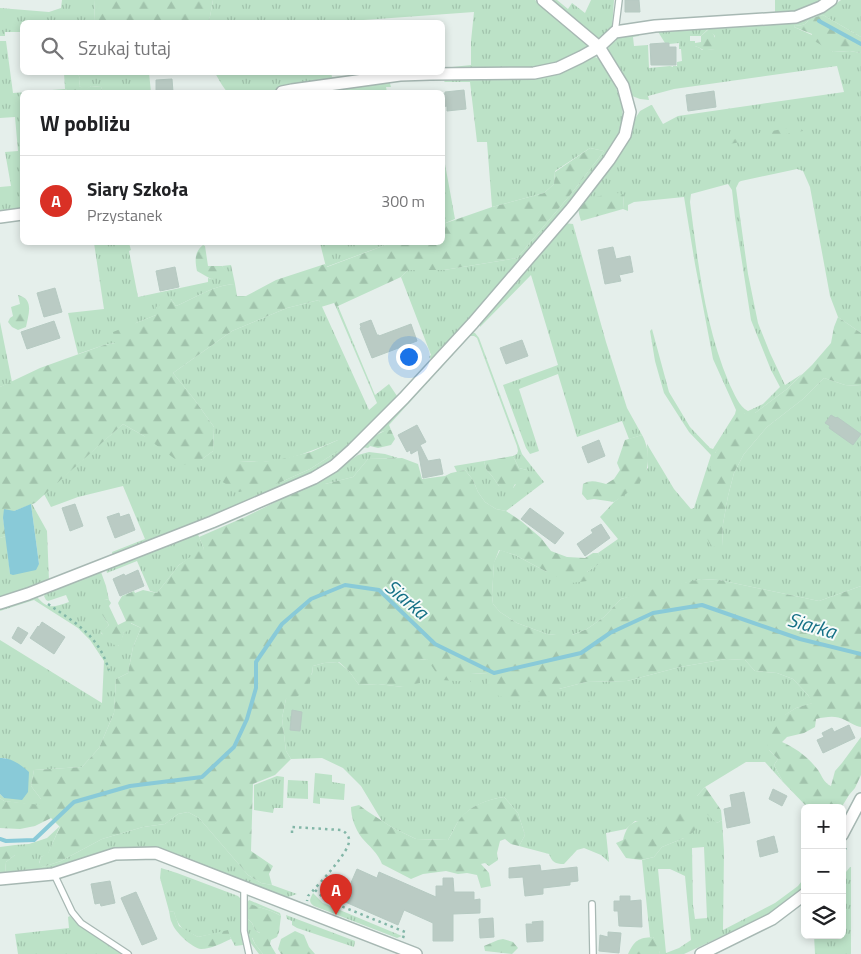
<!DOCTYPE html>
<html lang="pl">
<head>
<meta charset="utf-8">
<style>
	:root { --surface:#fff; --page:#f2f2f2; --text:#202124; --muted:#757577; --line:#e0e0e0; --accent:#d93025 }
	body { margin:0; font-family:"Titillium Web",sans-serif; background:var(--page); color:var(--text) }
	.controls { position:absolute; right:15px; bottom:15px; display:grid; overflow:hidden; border-radius:8px; box-shadow:0 2px 8px #0003 }
	.controls button { width:45px; height:45px; display:grid; place-items:center; padding:0; border:0; border-bottom:1px solid var(--line); background:var(--surface); color:var(--text); font:25px sans-serif }
	.you { position:absolute; left:408px; top:356px; width:18px; height:18px; margin:-12px; border:4px solid #fff; border-radius:50%; background:#1a73e8; box-shadow:0 0 0 8px #1a73e833 }
	.badge { display:grid; place-items:center; width:32px; height:32px; border-radius:50%; background:var(--accent); color:#fff; font-size:16px; font-weight:700 }
	.pin { position:absolute; translate:-50% -41px; filter:drop-shadow(0 1px 2px #0008) }
	.pin::after { content:''; position:absolute; top:26px; width:18px; height:15px; background:inherit; clip-path:polygon(0 0,100% 0,50% 100%) }
	.list { margin:0; padding:0; list-style:none }
	h2 { display:flex; justify-content:space-between; align-items:center; height:65px; margin:0; padding:0 20px; font-size:21px }
	h2 small { font-size:16px; font-weight:400; color:var(--muted) }
	.list li { display:grid; grid-template-columns:32px 1fr auto; gap:15px; align-items:center; box-sizing:border-box; height:90px; padding:0 20px; border-top:1px solid var(--line) }
	.list b { display:block; font-size:19px; white-space:nowrap }
	.list p { margin:0; font-size:16px; white-space:nowrap; color:var(--muted) }
	.list em { font-size:16px; font-style:normal; color:var(--muted) }
	.icon { flex:none; width:28px; height:28px; fill:none; stroke:currentColor; stroke-width:2; stroke-linecap:round; stroke-linejoin:round }
	.map { position:relative; flex:none; width:861px; height:954px; overflow:hidden }
	.search { position:absolute; background:var(--surface); box-shadow:0 2px 8px #0003; left:20px; top:20px; width:425px; height:55px; display:flex; align-items:center; gap:12px; box-sizing:border-box; padding:0 18px; border-radius:8px; color:var(--muted); font-size:19px }
	.panel { position:absolute; background:var(--surface); box-shadow:0 2px 8px #0003; left:20px; top:90px; width:425px; height:155px; border-radius:8px }
	.map>svg:first-child { display:block }
</style>
</head>
<body>
<div class="map">
<svg width="861" height="954" viewBox="0 0 861 954">
	<defs>
		<pattern id="grass-tufts" width="24" height="20" patternUnits="userSpaceOnUse" patternTransform="scale(1.25)"><rect width="24" height="20" fill="#bce2c7"/><path d="M3 7l-1-3M5 7V3M7 7l1-3M15 17l-1-3M17 17v-4M19 17l1-3" fill="none" stroke="#a1c3ac"/></pattern>
		<pattern id="forest-firs" width="22" height="20" patternUnits="userSpaceOnUse" patternTransform="scale(1.25)"><rect width="22" height="20" fill="#bce2c7"/><path d="M5 1l3.5 6h-7zM16 11l3.5 6h-7z" fill="#a1c3ac"/></pattern>
	</defs>
	<rect width="100%" height="100%" fill="#e5efeb"/>
	<path fill="url(#grass-tufts)" fill-rule="evenodd" d="M 62,0 L 95,0 L 94,22 L 22,22 L 22,32 L 5,32 L 5,36 L 0,36 L 0,8 L 49,12 L 61,8 Z
		M 213,0 L 535,0 L 570,27 L 587,44 L 587,48 L 571,60 L 532,70 L 443,72 L 443,68 L 471,65 L 471,41 L 474,12 L 336,22 L 209,22 Z
		M 548,0 L 557,0 L 568,9 L 572,3 L 585,13 L 591,0 L 614,0 L 612,29 L 606,34 L 598,38 L 593,36 Z
		M 775,0 L 828,0 L 808,11 L 775,15 Z
		M 841,0 L 861,0 L 861,37 L 823,15 L 811,19 L 823,13 Z
		M 809,19 C 806,25 802,26 795,25 L 794,27 L 812,35 L 833,52 L 850,51 L 861,53 L 861,333 L 838,317 L 830,296 L 810,187 L 803,171 L 797,169 L 741,181 L 739,182 L 736,188 L 748,274 L 758,323 L 770,353 L 785,385 L 802,374 L 787,389 L 755,413 L 745,413 L 715,453 L 722,546 L 723,524 L 728,496 L 734,473 L 744,454 L 767,427 L 803,399 L 824,378 L 845,385 L 861,386 L 861,586 L 819,601 L 719,580 L 701,579 L 621,599 L 604,617 L 587,629 L 572,635 L 556,635 L 547,634 L 517,623 L 500,612 L 493,604 L 492,595 L 494,562 L 500,550 L 515,555 L 547,572 L 587,572 L 602,561 L 598,553 L 618,539 L 600,517 L 614,502 L 623,495 L 648,468 L 647,444 L 674,489 L 691,509 L 694,508 L 711,455 L 689,432 L 664,393 L 655,361 L 650,331 L 652,329 L 669,392 L 690,427 L 710,448 L 713,449 L 735,414 L 736,410 L 713,359 L 695,264 L 684,197 L 634,202 L 628,205 L 628,211 L 623,209 L 624,195 L 580,205 L 626,145 L 633,122 L 640,111 L 651,105 L 652,105 L 663,124 L 678,116 L 844,92 L 837,66 L 674,89 L 648,96 L 649,100 L 640,99 L 632,96 L 620,69 L 608,49 L 610,43 L 616,41 L 616,38 L 628,33 L 638,31 L 639,36 L 633,37 L 634,46 L 648,45 L 649,68 L 670,66 L 673,67 L 673,66 L 677,66 L 677,62 L 682,61 L 681,49 L 679,49 L 679,43 L 669,44 L 669,43 L 665,43 L 657,30 C 707,28 759,28 809,19 ZM 708,29 L 715,36 L 715,49 L 702,50 L 700,48 L 695,46 L 695,41 L 690,41 L 690,36 L 701,36 ZM 728,184 L 732,190 L 735,217 L 751,320 L 771,370 L 780,387 L 763,404 L 748,411 C 739,407 734,393 729,383 C 705,326 698,263 690,202 L 691,194 Z
		M 0,41 L 6,41 L 13,93 L 65,89 L 71,92 L 22,92 L 22,212 L 0,215 L 0,187 L 11,186 L 5,152 L 18,151 L 15,117 L 0,118 Z
		M 595,57 L 600,59 L 610,75 L 616,88 L 622,104 L 623,121 L 615,143 L 571,200 L 471,318 L 433,361 L 429,357 L 431,355 L 401,277 L 408,270 L 444,270 L 517,258 L 571,194 L 604,151 L 590,148 L 555,171 L 554,184 L 544,193 L 492,207 L 487,142 L 477,142 L 470,82 L 444,82 L 448,77 L 545,77 Z
		M 331,72 L 332,77 L 384,73 L 292,88 L 274,92 L 227,92 L 222,85 L 215,73 Z
		M 78,73 L 149,73 L 151,92 L 111,92 L 103,91 L 101,87 L 91,86 L 86,90 L 79,86 L 80,79 Z
		M 389,80 L 391,87 L 386,87 L 387,92 L 303,92 Z
		M 443,153 L 455,219 L 443,224 L 442,223 Z
		M 564,223 L 573,224 L 606,342 L 627,408 L 642,435 L 629,439 L 622,421 L 577,437 L 558,374 L 519,389 L 539,451 L 530,454 L 526,448 L 503,385 L 558,365 L 531,275 L 480,327 L 480,319 Z
		M 94,243 L 129,243 L 131,250 L 129,251 L 138,297 L 208,282 L 208,278 L 211,279 L 226,272 L 222,266 L 231,265 L 235,284 C 213,285 196,298 176,306 L 171,299 L 156,315 L 136,323 L 115,343 L 104,345 L 78,354 L 68,313 L 104,309 Z
		M 320,243 L 391,243 L 326,267 Z
		M 319,300 L 369,410 L 377,403 L 336,307 L 338,306 L 375,395 L 389,384 L 397,396 L 397,399 L 346,450 L 327,464 L 309,475 L 197,523 L 113,556 L 112,552 L 145,539 L 123,486 L 78,497 L 51,507 L 44,494 L 123,424 L 144,436 L 201,460 L 213,451 L 214,427 L 194,399 L 173,373 L 232,331 L 287,308 ZM 338,440 L 335,453 L 310,469 L 279,483 L 239,461 C 247,461 255,462 263,462 C 289,461 314,450 338,440 Z
		M 0,322 L 12,382 L 0,387 Z
		M 472,332 L 475,333 L 479,338 L 522,454 L 544,482 L 506,511 L 496,509 L 485,502 L 478,492 L 473,480 L 465,470 L 457,472 L 454,466 L 484,461 L 486,469 L 492,476 L 499,486 L 513,488 L 527,470 L 519,468 L 513,456 L 517,454 L 518,451 L 517,446 L 477,338 L 474,336 L 470,336 L 389,425 L 391,430 C 382,430 373,435 368,442 L 370,446 L 368,448 L 362,447 Z
		M 369,452 L 385,454 L 398,458 L 368,459 L 353,477 L 325,484 L 312,484 L 345,464 L 358,455 Z
		M 31,504 L 32,504 L 47,531 L 49,581 L 0,598 L 0,538 L 6,536 L 10,574 L 39,564 Z
		M 197,532 L 204,549 L 179,565 L 157,593 L 150,591 L 137,561 L 107,573 L 106,569 Z
		M 101,572 L 106,586 L 109,600 L 105,599 L 103,616 L 109,625 L 101,633 L 119,646 L 124,632 L 130,623 L 141,628 L 133,647 L 128,673 L 116,679 L 114,713 L 99,748 L 82,767 L 34,770 L 31,786 L 41,799 L 41,806 L 4,801 L 0,798 L 0,794 L 4,798 L 6,758 L 0,758 L 0,640 L 102,703 L 104,661 L 90,640 L 78,628 L 34,600 L 0,611 L 0,608 L 37,597 C 48,610 54,607 69,602 L 66,595 L 48,601 L 46,600 L 44,596 L 46,593 Z
		M 427,659 L 471,682 L 471,674 L 488,673 L 488,688 L 559,689 L 586,682 L 627,681 L 680,667 L 726,659 L 745,660 L 755,671 L 777,673 L 793,679 L 808,695 L 813,703 L 796,708 L 785,715 L 769,750 L 778,759 L 774,765 L 783,782 L 765,762 L 746,762 L 705,787 L 697,796 L 717,823 L 722,820 L 724,851 L 723,930 L 775,903 L 798,886 L 805,877 L 805,885 L 784,907 L 684,954 L 660,954 L 657,944 L 653,937 L 650,937 L 642,860 L 654,857 L 662,847 L 684,838 L 673,825 L 657,825 L 635,821 L 626,829 L 606,833 L 609,862 L 601,855 L 584,848 L 577,850 L 564,864 C 555,864 552,862 549,854 L 519,846 L 525,835 L 518,813 L 504,797 C 488,799 470,806 460,819 C 455,825 452,834 448,840 L 416,839 L 393,828 L 382,821 L 361,786 L 343,768 L 322,758 L 291,759 L 286,751 L 282,718 L 286,699 L 312,674 L 313,666 L 324,663 L 338,662 L 349,671 L 359,685 L 378,684 L 403,687 L 419,660 ZM 704,847 L 707,918 L 695,919 L 693,905 L 692,848 ZM 658,869 L 670,869 L 685,876 L 691,940 L 679,948 L 666,953 Z
		M 315,773 L 332,775 L 332,782 L 345,784 L 344,800 L 320,798 L 320,804 L 313,803 Z
		M 277,776 L 284,777 L 283,808 L 274,808 L 273,813 L 254,810 L 254,785 Z
		M 288,780 L 308,781 L 308,799 L 287,798 Z
		M 188,812 L 199,818 L 248,875 L 261,883 L 272,885 L 297,894 L 285,898 L 157,851 L 138,847 L 100,852 L 45,870 L 5,874 L 6,862 L 15,855 L 15,845 L 29,844 L 47,838 L 60,826 L 48,854 L 41,857 L 39,863 L 43,867 L 61,861 L 102,839 L 143,827 L 165,824 L 178,814 Z
		M 850,867 L 851,867 L 851,954 L 815,954 L 814,935 L 842,935 L 842,877 Z
		M 161,868 L 177,873 L 238,896 L 241,899 L 241,924 L 243,945 L 235,946 L 227,931 L 198,937 C 183,929 179,929 174,912 L 169,911 L 160,878 Z
		M 313,893 L 323,903 L 402,936 L 397,938 L 314,906 C 308,902 310,899 313,893 Z
		M 249,900 L 280,913 L 281,916 C 270,909 259,908 248,904 L 248,919 L 252,923 L 255,930 L 261,934 L 252,938 L 255,944 L 263,954 L 259,954 L 249,941 L 246,918 L 247,903 Z
		M 286,915 L 355,941 L 354,947 L 297,928 L 292,925 L 292,921 L 287,919 Z
		M 70,916 L 78,924 L 124,954 L 18,954 L 15,934 L 69,928 L 68,917 Z"/>
	<path fill="url(#forest-firs)" d="M 95,0 L 213,0 L 209,22 L 94,22 Z
		M 823,15 L 861,37 L 861,53 L 850,51 L 833,52 L 811,39 L 812,34 L 794,27 L 795,25 C 802,26 806,25 809,19 Z
		M 710,28 C 714,36 718,40 715,49 L 707,50 L 705,51 L 700,48 L 695,46 L 695,43 L 701,42 L 701,36 Z
		M 64,73 L 78,73 L 80,79 L 79,86 L 86,89 L 91,86 L 101,87 L 103,91 L 111,92 L 71,92 L 65,89 Z
		M 799,126 L 803,131 L 718,146 L 717,141 Z
		M 590,148 L 604,151 L 571,194 L 517,258 L 444,270 L 408,270 L 401,277 L 338,306 L 336,307 L 334,303 L 321,307 L 319,300 L 287,308 L 232,331 L 173,373 L 194,399 L 214,427 L 213,451 L 201,460 L 183,465 L 144,436 L 123,424 L 35,503 L 14,511 L 3,518 L 6,536 L 0,538 L 0,387 L 40,368 L 104,345 L 115,343 L 113,332 L 156,315 L 156,307 L 171,299 L 176,306 C 196,298 213,285 235,284 L 237,296 L 246,296 L 276,280 L 325,264 L 327,267 L 391,243 L 442,242 L 443,224 L 492,207 L 544,193 L 554,184 L 555,172 Z
		M 619,193 L 624,195 L 623,209 L 581,221 C 580,217 578,213 579,209 C 580,196 609,195 619,193 Z
		M 203,245 L 205,246 L 208,266 L 222,266 L 227,272 L 222,276 L 211,279 L 197,271 C 195,261 194,252 203,245 Z
		M 18,295 C 35,299 28,316 26,327 L 18,330 L 12,327 L 8,322 L 10,318 L 13,316 L 11,307 L 20,304 Z
		M 838,317 L 861,333 L 861,386 L 845,385 L 824,378 L 803,399 L 767,427 L 744,454 L 734,473 L 728,496 L 723,524 L 722,546 L 711,547 L 704,531 L 702,493 L 715,453 L 737,417 L 745,413 L 755,413 L 787,389 L 812,365 L 831,343 L 834,327 Z
		M 386,430 L 391,430 L 395,439 L 391,445 L 378,448 L 370,446 L 368,442 L 371,438 Z
		M 642,435 C 650,449 651,471 639,483 C 633,490 621,497 614,502 L 594,499 L 587,500 L 582,494 L 583,484 C 591,479 598,482 606,484 L 614,479 L 620,470 L 617,463 L 625,440 Z
		M 347,438 L 345,444 L 335,453 L 310,469 L 279,483 L 239,492 L 221,481 L 224,466 L 239,461 L 263,462 L 282,459 L 311,452 L 338,440 Z
		M 513,456 L 519,468 L 527,470 L 532,474 L 532,482 L 528,488 L 521,489 L 515,484 L 513,488 L 508,491 L 499,486 L 492,476 L 486,469 L 484,461 Z
		M 402,458 L 418,464 L 422,479 L 445,476 L 451,473 L 465,470 L 473,480 L 478,492 L 485,502 L 496,509 L 506,511 L 521,521 L 541,538 L 551,551 L 567,557 L 585,558 L 593,553 L 598,553 L 603,561 L 587,572 L 587,581 L 571,583 L 547,572 L 515,555 L 499,550 L 494,563 L 492,595 L 493,604 L 500,612 L 517,623 L 547,634 L 556,635 L 572,635 L 587,629 L 604,617 L 621,599 L 650,590 L 701,579 L 719,580 L 819,601 L 861,586 L 861,727 C 855,726 851,723 845,720 C 835,715 827,717 816,719 L 815,727 L 804,733 L 787,737 L 782,742 C 796,748 809,758 818,770 C 822,776 824,783 831,786 L 835,771 L 842,763 L 861,737 L 861,775 L 855,788 L 849,795 L 841,808 L 808,808 L 783,782 L 774,765 L 778,759 L 769,750 L 764,736 L 771,723 L 796,708 L 812,703 L 808,695 L 793,679 L 777,673 L 755,671 L 745,660 L 726,659 L 680,667 L 627,681 L 586,682 L 559,689 L 544,702 L 521,701 L 495,695 L 488,688 L 487,673 L 471,674 L 471,682 L 441,680 L 427,659 L 419,660 L 420,683 L 403,687 L 378,684 L 359,685 L 349,671 L 339,662 L 324,663 L 313,666 C 312,677 308,689 298,696 C 295,698 290,698 286,699 L 282,718 L 286,751 L 291,759 L 275,775 L 253,784 L 251,851 L 273,866 L 269,874 L 272,885 L 261,883 L 248,875 L 199,818 L 188,812 L 178,814 L 165,824 L 143,827 L 102,839 L 61,861 L 43,867 L 39,864 L 41,857 L 48,853 L 60,827 L 51,818 L 35,826 L 20,829 L 0,828 L 0,798 L 4,801 L 41,805 L 41,799 L 31,786 L 34,770 L 82,767 L 99,748 L 114,713 L 116,679 L 128,673 L 133,647 L 141,628 L 131,623 L 129,631 L 124,632 L 120,646 C 110,645 106,639 101,632 L 109,625 L 103,616 L 100,608 L 105,599 L 109,600 L 111,603 L 109,606 L 118,625 L 126,621 L 118,603 L 122,596 L 134,591 L 135,593 L 143,590 L 157,593 L 179,565 L 200,550 L 204,549 L 199,537 L 245,517 L 312,484 L 325,484 L 353,477 L 368,459 Z
		M 705,787 L 721,810 L 722,820 L 717,823 L 712,819 L 697,803 L 697,796 Z
		M 504,797 L 518,813 L 525,835 L 519,846 L 511,844 L 505,839 L 500,841 L 497,853 L 498,860 L 489,866 L 485,863 L 481,864 L 489,873 L 491,886 L 481,888 L 477,875 L 467,873 L 458,874 L 446,871 L 423,874 L 411,879 L 382,864 C 378,853 369,846 362,838 C 355,829 351,817 351,807 L 359,805 L 367,811 L 393,828 L 416,839 L 448,840 C 452,834 455,826 459,820 C 469,806 488,799 504,797 Z
		M 682,808 L 697,813 L 696,829 L 691,834 L 684,836 L 684,838 L 662,847 L 654,857 L 641,860 L 626,858 L 616,843 L 623,840 C 628,822 632,822 650,819 L 657,825 L 673,825 L 674,816 Z
		M 15,845 L 15,855 L 6,862 L 5,874 L 0,874 L 0,847 Z
		M 248,903 C 259,908 270,909 281,916 L 279,932 L 277,937 L 271,940 L 270,944 L 276,954 L 263,954 L 255,944 L 252,937 L 260,933 L 255,930 L 252,923 L 248,919 Z
		M 169,911 L 174,912 L 179,926 L 198,937 L 228,930 L 231,939 C 222,943 211,949 201,949 C 192,948 175,932 172,923 C 170,920 170,915 169,911 Z
		M 295,931 L 304,935 L 309,947 L 315,954 L 281,954 L 278,949 L 281,939 Z
		M 653,937 L 658,944 L 660,954 L 628,954 C 635,940 638,938 653,937 Z
		M 503,939 L 513,942 L 518,948 L 512,954 L 485,951 L 484,946 L 498,940 Z"/>
	<path fill="#89cad8" d="M 31,504 L 39,564 L 36,570 L 13,575 L 10,574 L 3,518 L 4,509 L 14,511 Z
		M 0,758 C 11,757 21,765 29,772 L 28,792 L 22,800 L 4,798 L 0,794 Z"/>
	<g fill="none" stroke-linecap="round" stroke-linejoin="round">
		<path stroke="#89cad8" stroke-width="4" d="M 819,21 L 861,44
			M 0,839 L 6,841 L 34,840 L 74,802 L 130,786 L 202,777 L 234,747 L 247,719 L 256,688 L 256,662 L 282,624 L 311,599 L 345,585 L 379,590 L 435,644 L 494,673 L 581,653 L 610,633 L 653,613 L 702,605 L 800,639 L 861,654"/>
	</g>
	<path fill="#bacbc4" stroke="#b6cac2" d="M 625,0 L 639,0 L 640,12 L 625,12 Z
		M 664,43 L 669,43 L 669,47 L 676,47 L 676,65 L 651,65 L 650,44 Z
		M 172,79 L 173,92 L 156,92 L 156,80 Z
		M 464,90 L 466,109 L 447,111 L 447,106 L 442,107 L 442,94 L 445,94 L 445,92 Z
		M 714,91 L 716,107 L 688,111 L 686,95 Z
		M 613,247 L 616,259 L 630,256 L 633,272 L 619,275 L 621,281 L 605,284 L 598,250 Z
		M 175,267 L 179,287 L 160,291 L 156,271 Z
		M 55,288 L 62,312 L 44,317 L 37,293 Z
		M 371,320 L 377,335 L 379,335 L 379,336 L 411,324 L 417,341 L 372,358 L 360,328 L 361,327 L 360,324 Z
		M 54,321 L 60,338 L 27,349 L 21,332 Z
		M 522,340 L 528,356 L 506,364 L 500,348 Z
		M 831,415 L 836,418 L 837,417 L 861,434 L 853,445 L 829,428 L 830,426 L 825,423 Z
		M 417,425 L 426,442 L 420,445 L 428,461 L 440,459 L 443,474 L 423,478 L 418,450 L 411,454 L 410,450 L 407,452 L 398,435 Z
		M 599,440 L 605,456 L 588,463 L 582,447 Z
		M 75,504 L 83,526 L 70,531 L 62,508 Z
		M 530,508 L 564,533 L 555,544 L 521,519 Z
		M 119,513 L 120,517 L 129,514 L 135,530 L 115,538 L 107,517 Z
		M 601,524 L 610,538 L 585,556 L 577,544 L 593,533 L 591,530 Z
		M 138,570 L 144,586 L 120,596 L 113,579 L 124,574 L 125,576 Z
		M 42,622 L 65,637 L 54,654 L 30,638 L 38,626 L 39,627 Z
		M 18,627 L 28,633 L 21,644 L 12,638 Z
		M 292,710 L 302,712 L 300,731 L 290,730 Z
		M 849,725 L 855,738 L 823,753 L 817,740 L 824,737 L 822,733 L 832,728 L 834,732 Z
		M 773,789 L 787,796 L 782,806 L 769,799 Z
		M 744,792 L 750,823 L 727,828 L 724,809 L 732,807 L 730,795 Z
		M 774,836 L 778,852 L 760,857 L 757,841 Z
		M 540,865 L 541,871 L 577,867 L 578,881 L 570,882 L 570,885 L 543,888 L 543,894 L 525,896 L 523,877 L 509,878 L 509,868 Z
		M 357,869 L 377,878 L 379,872 L 436,897 L 436,886 L 443,886 L 443,878 L 453,878 L 454,892 L 474,892 L 474,900 L 480,899 L 480,913 L 453,914 L 453,941 L 433,941 L 433,923 L 404,910 L 398,925 L 343,901 Z
		M 110,881 L 115,903 L 101,906 L 100,903 L 95,904 L 91,884 Z
		M 136,892 L 157,939 L 142,945 L 121,898 Z
		M 620,896 L 630,896 L 630,901 L 641,900 L 642,927 L 619,926 L 618,911 L 614,911 L 614,901 L 620,901 Z
		M 493,918 L 494,937 L 480,938 L 479,919 Z
		M 543,921 L 543,941 L 527,942 L 526,924 L 533,924 L 532,922 Z
		M 608,932 L 621,933 L 619,953 L 599,951 L 600,935 L 608,937 Z"/>
	<g fill="none" stroke-linecap="round" stroke-linejoin="round">
		<defs>
			<path id="lane" d="M 615,32 L 619,0
				M 54,874 L 72,912 L 81,923 L 128,954
				M 244,887 L 244,931 L 249,954
				M 592,904 L 593,954"/>
			<path id="street" d="M 282,92 L 292,90 L 400,75 L 430,74 L 534,73 L 558,68 L 581,57 L 599,47 L 615,32 L 655,26 L 796,17 L 821,7 L 831,0
				M 0,217 L 22,214
				M 0,603 L 28,594 L 212,522 L 314,478 L 334,466 L 353,449 L 404,398 L 473,323 L 572,208 L 609,160 L 625,135 L 630,112 L 623,86 L 599,47 L 543,0
				M 842,835 L 861,799
				M 0,879 L 53,874 L 115,854 L 156,853 L 416,954
				M 701,954 L 772,919 L 805,894"/>
		</defs>
		<use href="#lane" stroke="#a7b8b3" stroke-width="8"/>
		<use href="#street" stroke="#a7b8b3" stroke-width="14"/>
		<path stroke="#82b6a7" stroke-width="2.5" stroke-dasharray="2.5 4" stroke-linecap="butt" d="M 48,604 C 77,624 98,635 109,670
			M 292,833 L 292,827 L 341,830 C 345,832 348,834 349,839 C 352,850 316,887 308,896 L 307,901
			M 842,856 L 847,845
			M 315,890 L 326,900 L 405,932 L 403,938"/>
		<use href="#lane" stroke="#fff" stroke-width="5.5"/>
		<use href="#street" stroke="#fff" stroke-width="11"/>
	</g>
	<g text-anchor="middle" dominant-baseline="central" stroke-width="4" stroke-linejoin="round" paint-order="stroke">
		<g font-size="20" font-style="italic" fill="#157086" stroke="#f6fbf9">
			<text transform="translate(407 599) rotate(40)">Siarka</text>
			<text transform="translate(812 625) rotate(16)">Siarka</text>
		</g>
	</g>
</svg>
<div class="controls">
<button>+</button>
<button>−</button>
<button><svg class="icon" aria-label="layers" viewBox="0 0 24 24"><path d="M12 4l9 5-9 5-9-5zM3 14l9 5 9-5"/></svg></button>
</div>
<div class="you"></div>
<div class="pin badge" style="left:336px;top:915px">A</div>
<div class="search"><svg class="icon" aria-label="search" viewBox="0 0 24 24"><circle cx="10" cy="10" r="6"/><path d="M15 15l6 6"/></svg>Szukaj tutaj</div>
<section class="panel">
<h2>W pobliżu<small></small></h2>
<ul class="list">
<li><span class="badge">A</span><div><b>Siary Szkoła</b><p>Przystanek</p></div><em>300 m</em></li>
</ul>
</section>
</div>
</body>
</html>
